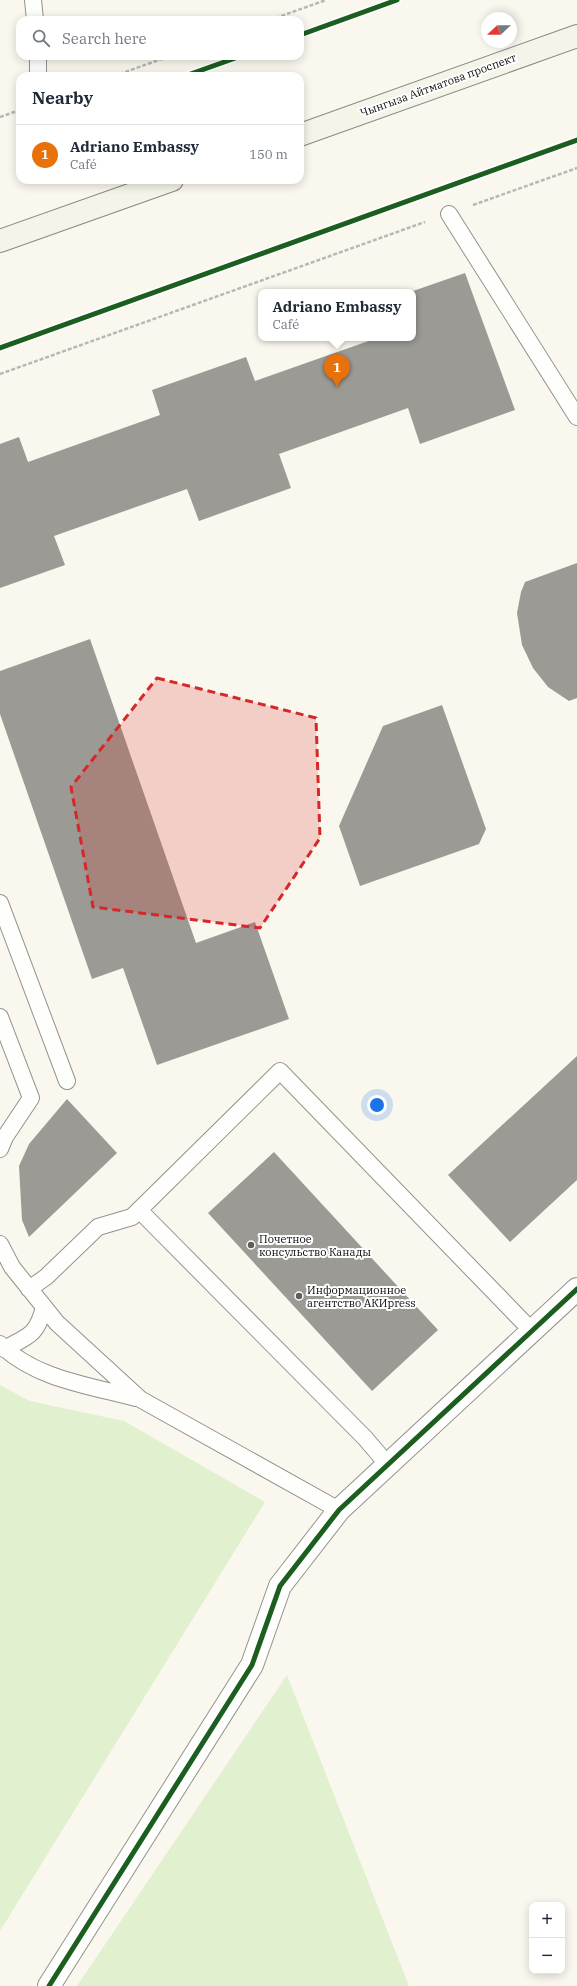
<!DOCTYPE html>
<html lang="en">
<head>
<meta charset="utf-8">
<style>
	:root { --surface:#fff; --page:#f6f6f7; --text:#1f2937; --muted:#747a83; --line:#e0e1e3; --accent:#5f5e5a }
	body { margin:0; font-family:"IBM Plex Serif",serif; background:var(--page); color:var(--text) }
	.controls { position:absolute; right:12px; bottom:12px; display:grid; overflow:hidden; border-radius:8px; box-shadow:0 2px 10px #0003 }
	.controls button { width:36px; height:36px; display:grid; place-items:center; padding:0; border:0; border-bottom:1px solid var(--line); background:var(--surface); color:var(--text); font:20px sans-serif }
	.compass { position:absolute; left:481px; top:12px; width:36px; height:36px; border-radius:50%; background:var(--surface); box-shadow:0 2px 10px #0003; rotate:248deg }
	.you { position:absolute; left:377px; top:1105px; width:14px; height:14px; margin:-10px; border:3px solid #fff; border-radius:50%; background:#1a73e8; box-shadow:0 0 0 6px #1a73e833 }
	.badge { display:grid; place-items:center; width:26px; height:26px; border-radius:50%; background:var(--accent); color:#fff; font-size:13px; font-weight:700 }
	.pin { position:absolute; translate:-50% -33px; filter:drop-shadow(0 1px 2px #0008) }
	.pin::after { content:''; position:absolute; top:21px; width:14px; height:12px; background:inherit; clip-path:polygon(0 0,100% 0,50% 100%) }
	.popup { position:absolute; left:258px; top:289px; width:158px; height:52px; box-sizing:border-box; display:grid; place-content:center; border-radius:8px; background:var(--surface); filter:drop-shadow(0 1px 3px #0005); font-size:13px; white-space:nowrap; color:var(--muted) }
	.popup b { font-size:15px; color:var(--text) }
	.popup::after { content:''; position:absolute; left:50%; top:100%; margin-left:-8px; border:8px solid transparent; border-top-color:var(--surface) }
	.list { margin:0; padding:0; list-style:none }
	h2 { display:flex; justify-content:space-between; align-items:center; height:52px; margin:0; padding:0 16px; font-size:17px }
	h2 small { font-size:13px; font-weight:400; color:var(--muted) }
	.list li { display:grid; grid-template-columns:26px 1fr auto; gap:12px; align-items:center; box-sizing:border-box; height:60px; padding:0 16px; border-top:1px solid var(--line) }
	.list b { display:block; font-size:15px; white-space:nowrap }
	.list p { margin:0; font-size:13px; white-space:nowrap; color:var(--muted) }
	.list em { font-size:13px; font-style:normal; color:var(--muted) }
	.icon { flex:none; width:22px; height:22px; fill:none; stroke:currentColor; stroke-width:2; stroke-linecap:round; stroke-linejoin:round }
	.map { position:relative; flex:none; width:577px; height:1986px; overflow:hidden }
	.search { position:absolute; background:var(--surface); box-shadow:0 2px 10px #0003; left:16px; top:16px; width:288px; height:44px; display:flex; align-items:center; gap:10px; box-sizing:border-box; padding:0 14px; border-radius:12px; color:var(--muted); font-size:15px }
	.panel { position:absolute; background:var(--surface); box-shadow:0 2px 10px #0003; left:16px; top:72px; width:288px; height:112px; border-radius:12px }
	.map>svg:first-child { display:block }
</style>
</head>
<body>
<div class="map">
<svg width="577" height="1986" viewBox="0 0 577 1986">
	<rect width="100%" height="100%" fill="#faf8ee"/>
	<path fill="#e1f0ce" d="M 0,1385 L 30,1401 L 124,1421 L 265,1502 L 0,1931 Z
		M 287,1675 L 409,1986 L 77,1986 Z"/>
	<path fill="#9c9a94" d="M 465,273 L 515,410 L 420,444 L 408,408 L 279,454 L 291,488 L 199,521 L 187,489 L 54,536 L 65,565 L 0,588 L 0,444 L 19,437 L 28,462 L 160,415 L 152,390 L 246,357 L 255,381 L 377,338 L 413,338 L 413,291 Z
		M 577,563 L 577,698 L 569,701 L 548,687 L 533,668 L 522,645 L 517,613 L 521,592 L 525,582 Z
		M 90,639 L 196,943 L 255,922 L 289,1019 L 157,1065 L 123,968 L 92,979 L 0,714 L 0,671 Z
		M 442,705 L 486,829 L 479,844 L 360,886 L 339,826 L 383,726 Z
		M 577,1056 L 577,1180 L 510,1242 L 448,1175 Z
		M 67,1099 L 117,1153 L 29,1237 L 22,1220 L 19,1166 L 29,1144 Z
		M 274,1152 L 438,1330 L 372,1391 L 208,1213 Z"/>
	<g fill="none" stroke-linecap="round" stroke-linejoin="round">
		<defs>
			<path id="lane" d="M 33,0 L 35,20
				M 38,56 L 38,76
				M 449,214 L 577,417
				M 0,903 L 67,1081
				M 0,1017 L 31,1098 L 5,1137 L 0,1149
				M 139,1210 L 365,1438 L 388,1465
				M 0,1244 L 12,1267 L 57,1323 L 140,1399 L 339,1510
				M 29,1289 L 46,1277 L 98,1227 L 132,1217 L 280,1071 L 532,1331
				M 0,1344 C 35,1379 91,1386 136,1398
				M 4,1349 C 29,1336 37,1335 44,1307"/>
			<path id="street" d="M 49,1986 L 252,1665 L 280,1586 L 339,1510 L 577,1289"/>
			<path id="secondary" d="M 300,135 L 577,36
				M 0,241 L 172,180"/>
		</defs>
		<use href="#lane" stroke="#93928d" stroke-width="18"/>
		<use href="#street" stroke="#93928d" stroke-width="24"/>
		<use href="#secondary" stroke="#898884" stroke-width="24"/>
		<path stroke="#b7b7b5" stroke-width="2.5" stroke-dasharray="4 2" stroke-linecap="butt" d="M 270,20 L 326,0
			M 114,76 L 170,56
			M 0,117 L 20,110
			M 473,205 L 577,168
			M 0,374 L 425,222"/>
		<use href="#lane" stroke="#fefefc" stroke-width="16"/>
		<use href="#street" stroke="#fefefc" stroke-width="22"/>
		<use href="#secondary" stroke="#f4f4e8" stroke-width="22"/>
		<defs>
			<path id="cycleway" d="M 300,35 L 397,0
				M 185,76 L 241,56
				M 0,348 L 577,140
				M 49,1986 L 252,1665 L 280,1586 L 339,1510 L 577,1289"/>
		</defs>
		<use href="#cycleway" stroke="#fff" stroke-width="8"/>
		<use href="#cycleway" stroke="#1b5e20" stroke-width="5"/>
	</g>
	<path fill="#d62828" fill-opacity="0.2" stroke="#d62828" stroke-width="3" stroke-dasharray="8 5" stroke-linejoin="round" d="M 157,678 L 316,718 L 320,838 L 260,928 L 93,907 L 71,787 Z"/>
	<g fill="#5f5e5a" stroke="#fff" stroke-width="1.5">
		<circle cx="251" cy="1245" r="4"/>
		<circle cx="299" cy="1296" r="4"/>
	</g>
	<g text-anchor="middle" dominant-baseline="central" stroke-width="4" stroke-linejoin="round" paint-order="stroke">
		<g font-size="11" fill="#0b0b0b" stroke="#fff">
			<text transform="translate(438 85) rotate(-20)">Чынгыза Айтматова проспект</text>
		</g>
		<g font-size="11" fill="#0b0b0b" stroke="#fff" text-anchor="start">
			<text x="259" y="1239">Почетное<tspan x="259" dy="13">консульство Канады</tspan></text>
			<text x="307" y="1290">Информационное<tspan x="307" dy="13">агентство АКИpress</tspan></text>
		</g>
	</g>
</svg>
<div class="controls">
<button>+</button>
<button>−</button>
</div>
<svg class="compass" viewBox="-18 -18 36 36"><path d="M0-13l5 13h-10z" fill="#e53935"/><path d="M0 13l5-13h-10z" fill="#747a83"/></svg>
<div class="you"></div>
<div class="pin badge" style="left:337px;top:387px;background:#e8710a">1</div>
<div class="popup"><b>Adriano Embassy</b>Café</div>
<div class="search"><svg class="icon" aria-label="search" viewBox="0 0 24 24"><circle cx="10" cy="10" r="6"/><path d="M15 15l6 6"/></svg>Search here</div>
<section class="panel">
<h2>Nearby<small></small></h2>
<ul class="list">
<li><span class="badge" style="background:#e8710a">1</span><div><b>Adriano Embassy</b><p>Café</p></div><em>150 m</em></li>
</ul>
</section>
</div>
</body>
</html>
